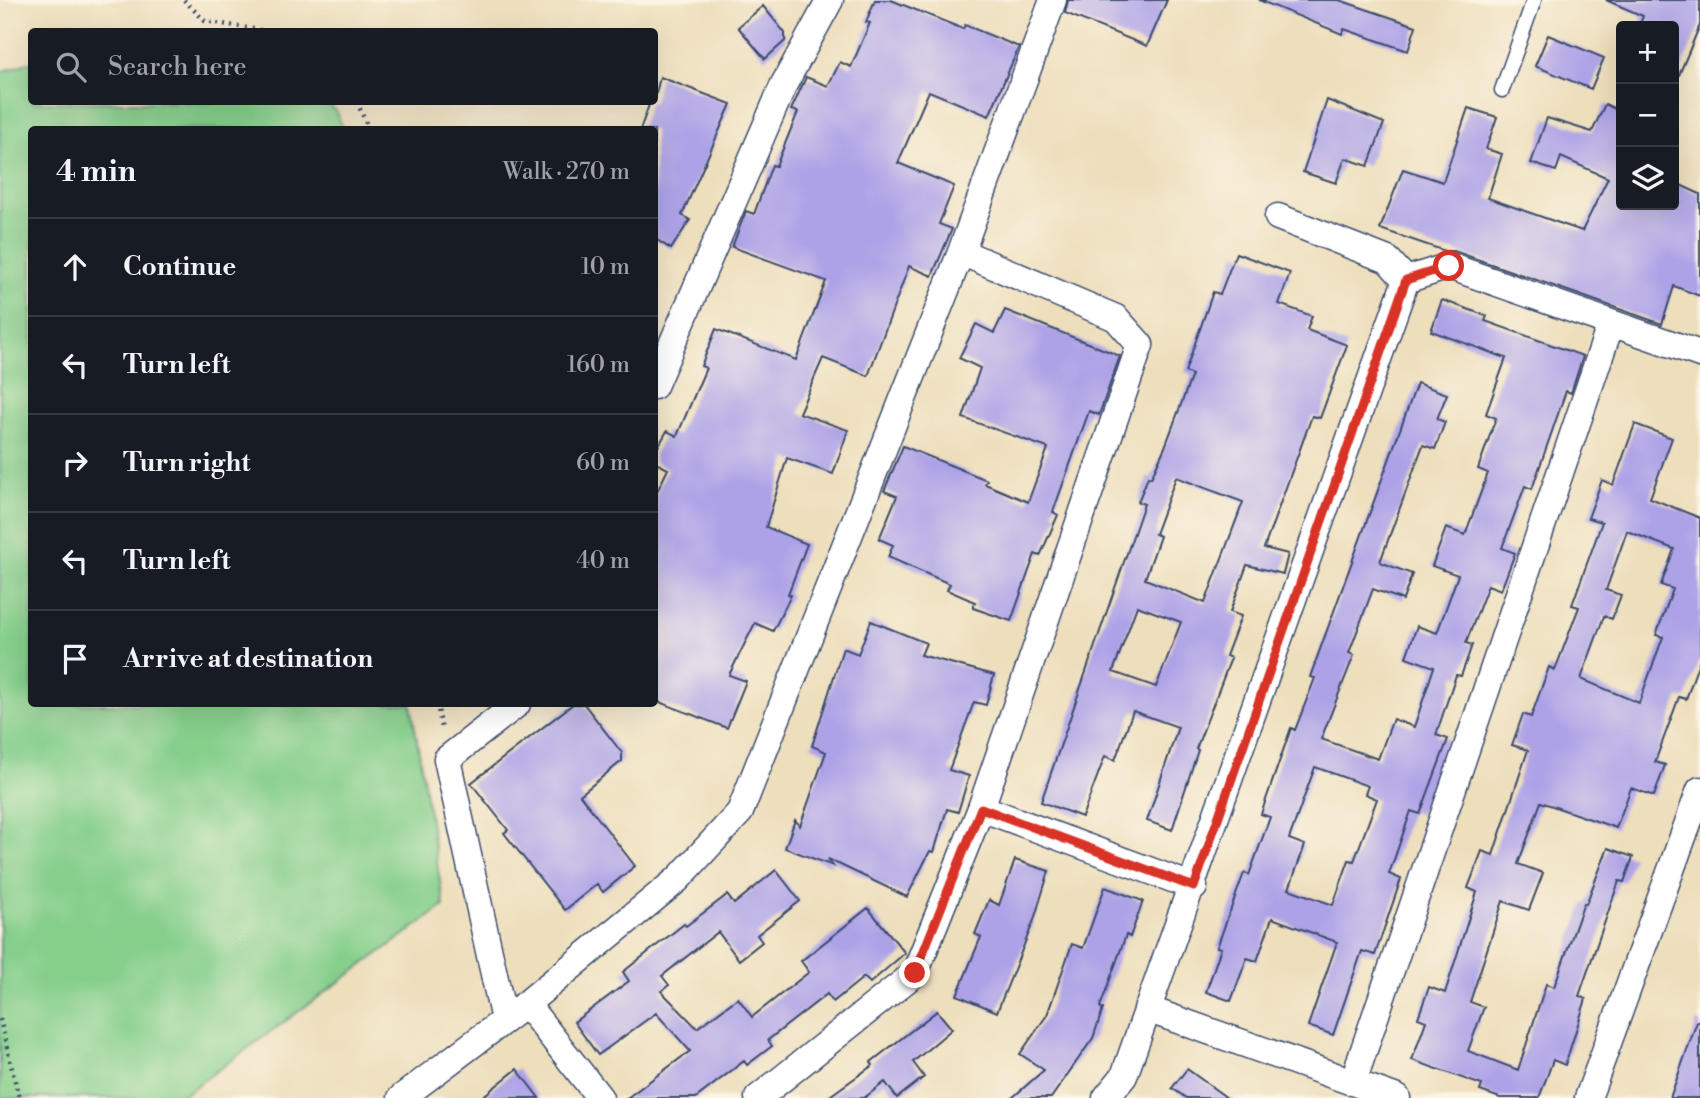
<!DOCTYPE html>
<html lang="en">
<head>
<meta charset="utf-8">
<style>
	:root { --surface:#171b24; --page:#242831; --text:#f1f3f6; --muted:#9ea1a6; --line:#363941 }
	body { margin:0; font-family:"Libre Bodoni",serif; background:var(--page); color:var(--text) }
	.controls { position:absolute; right:21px; top:21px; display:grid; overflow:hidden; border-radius:7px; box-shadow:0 7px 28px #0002 }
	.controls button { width:63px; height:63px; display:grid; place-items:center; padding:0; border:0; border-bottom:2px solid var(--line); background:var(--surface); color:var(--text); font:35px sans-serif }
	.stop { position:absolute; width:21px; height:21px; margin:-16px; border:5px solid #d93025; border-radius:50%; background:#fff }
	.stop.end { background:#d93025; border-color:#fff; box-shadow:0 2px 7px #0008 }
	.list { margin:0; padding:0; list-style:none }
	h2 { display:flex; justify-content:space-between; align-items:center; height:91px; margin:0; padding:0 28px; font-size:30px }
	h2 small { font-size:23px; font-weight:400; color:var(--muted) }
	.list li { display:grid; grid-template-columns:46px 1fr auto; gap:21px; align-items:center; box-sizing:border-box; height:98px; padding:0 28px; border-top:2px solid var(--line) }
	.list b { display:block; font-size:26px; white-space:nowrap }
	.list em { font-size:23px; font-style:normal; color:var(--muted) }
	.icon { flex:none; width:38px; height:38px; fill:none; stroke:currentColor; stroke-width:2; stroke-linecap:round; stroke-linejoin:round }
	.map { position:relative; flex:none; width:1700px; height:1098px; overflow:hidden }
	.search { position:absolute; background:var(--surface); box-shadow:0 7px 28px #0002; left:28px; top:28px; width:630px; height:77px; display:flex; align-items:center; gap:18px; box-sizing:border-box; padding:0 24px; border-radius:7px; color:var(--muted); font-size:26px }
	.panel { position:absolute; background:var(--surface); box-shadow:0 7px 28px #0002; left:28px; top:126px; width:630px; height:581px; border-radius:7px }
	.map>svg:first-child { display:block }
</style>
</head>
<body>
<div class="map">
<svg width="1700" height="1098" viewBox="0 0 1700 1098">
	<rect width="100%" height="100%" fill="#fcf5e5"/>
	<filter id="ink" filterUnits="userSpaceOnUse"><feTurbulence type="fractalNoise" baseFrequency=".0143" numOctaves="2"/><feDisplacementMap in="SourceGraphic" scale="14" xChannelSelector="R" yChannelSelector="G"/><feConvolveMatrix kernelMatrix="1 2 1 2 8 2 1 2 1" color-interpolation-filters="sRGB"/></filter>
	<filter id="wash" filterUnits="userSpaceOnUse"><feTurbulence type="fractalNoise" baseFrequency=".00686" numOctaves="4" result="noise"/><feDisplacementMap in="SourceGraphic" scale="28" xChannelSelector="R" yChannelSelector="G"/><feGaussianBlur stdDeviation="1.57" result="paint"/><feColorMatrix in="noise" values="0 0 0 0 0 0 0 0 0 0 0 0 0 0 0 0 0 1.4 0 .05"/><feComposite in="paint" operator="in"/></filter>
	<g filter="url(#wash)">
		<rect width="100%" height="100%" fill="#eddebc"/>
		<path fill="#85cf8b" stroke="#507f74" stroke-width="2" d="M 31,62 L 32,102 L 326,102 L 337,112 L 343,129 L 32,130 L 32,704 L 411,704 L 444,906 L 179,1098 L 0,1098 L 0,72 Z"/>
		<g id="blocks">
			<path fill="#ada2e7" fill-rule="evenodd" d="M 875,0 L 891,0 L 963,29 L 965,25 L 1019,47 L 989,116 L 929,91 L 898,163 L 954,186 L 939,224 L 952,229 L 932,276 L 909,266 L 868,376 L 823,358 L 799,413 L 848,430 L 833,474 L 787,458 L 766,527 L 807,544 L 788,594 L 791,595 L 773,631 L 755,623 L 729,675 L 746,681 L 727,728 L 654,700 L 654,498 L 668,469 L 654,462 L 654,454 L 667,431 L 677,436 L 706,368 L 701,366 L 716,329 L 796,360 L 826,281 L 732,247 L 746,211 L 754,214 L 772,165 L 776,166 L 798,112 L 791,110 L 806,77 L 828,86 L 840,62 L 851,67 L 870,23 L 866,22 Z
				M 1068,0 L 1167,0 L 1147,46 L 1065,13 Z
				M 1259,0 L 1339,0 L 1416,26 L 1408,51 L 1344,29 L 1342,34 Z
				M 1606,0 L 1700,0 L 1700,25 L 1674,87 L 1674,26 L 1639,26 L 1643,16 Z
				M 763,6 L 785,33 L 785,41 L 765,59 L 738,27 Z
				M 1548,35 L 1604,58 L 1591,89 L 1535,66 Z
				M 660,77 L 731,104 L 682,215 L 690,220 L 671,249 L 654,238 L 654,130 L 640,130 L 650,102 L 654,102 Z
				M 1327,100 L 1384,123 L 1368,166 L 1345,158 L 1336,183 L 1303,172 Z
				M 1605,104 L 1621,112 L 1621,205 L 1674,205 L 1674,182 L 1700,194 L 1700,296 L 1674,286 L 1662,324 L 1454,251 L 1445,251 L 1380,229 L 1403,169 L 1443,182 L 1468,108 L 1497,117 L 1486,149 L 1502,154 L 1488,198 L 1582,231 L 1608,178 L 1561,157 L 1556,171 L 1531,163 L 1547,118 L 1592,132 Z
				M 1236,253 L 1290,273 L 1279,304 L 1312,316 L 1307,330 L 1347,345 L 1320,418 L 1312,416 L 1264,548 L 1288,554 L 1283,574 L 1247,565 L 1230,612 L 1241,616 L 1226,656 L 1231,658 L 1196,749 L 1198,750 L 1172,830 L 1147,821 L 1178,727 L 1133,711 L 1115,760 L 1105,756 L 1082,817 L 1041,802 L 1144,504 L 1138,502 L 1148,477 L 1151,478 L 1165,447 L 1192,375 L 1185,372 L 1200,329 L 1213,292 L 1220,294 ZM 1176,477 L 1243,502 L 1205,603 L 1145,579 L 1160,536 L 1155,534 ZM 1137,606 L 1181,622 L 1156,687 L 1113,672 Z
				M 1442,300 L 1487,316 L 1485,321 L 1583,356 L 1571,393 L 1566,391 L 1532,489 L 1525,486 L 1502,548 L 1515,553 L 1501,590 L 1488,585 L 1466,643 L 1472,645 L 1461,676 L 1456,675 L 1436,735 L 1448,739 L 1420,814 L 1411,811 L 1389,874 L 1401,879 L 1375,955 L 1362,951 L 1333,1035 L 1308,1026 L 1337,942 L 1272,918 L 1257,961 L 1247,958 L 1231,1001 L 1206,992 L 1221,948 L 1217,947 L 1244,873 L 1249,875 L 1270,817 L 1261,814 L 1291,728 L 1295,730 L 1315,678 L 1310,677 L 1417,383 L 1447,394 L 1437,419 L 1445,422 L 1435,449 L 1423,445 L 1380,562 L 1412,574 L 1403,600 L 1373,589 L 1349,653 L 1354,655 L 1321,739 L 1378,759 L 1393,719 L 1414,727 L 1434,667 L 1406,657 L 1417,626 L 1437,633 L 1458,575 L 1432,566 L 1446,528 L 1465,535 L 1488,473 L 1478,469 L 1496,418 L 1486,414 L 1506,358 L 1431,331 ZM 1315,767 L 1368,786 L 1365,794 L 1377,799 L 1354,861 L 1349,860 L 1333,905 L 1289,889 L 1305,845 L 1289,839 Z
				M 1005,310 L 1120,356 L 1099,415 L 1089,411 L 1053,512 L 1058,515 L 1040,556 L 1035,554 L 1011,621 L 973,608 L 975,602 L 947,590 L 950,584 L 888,557 L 893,545 L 879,539 L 897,496 L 884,491 L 903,446 L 987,480 L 985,484 L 1028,502 L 1048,448 L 963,418 L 980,368 L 959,358 L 976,324 L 994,333 Z
				M 1635,424 L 1672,438 L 1650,498 L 1700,518 L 1700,659 L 1686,699 L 1679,697 L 1655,762 L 1665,765 L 1654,796 L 1631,788 L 1616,828 L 1541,802 L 1518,864 L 1543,873 L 1529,910 L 1503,901 L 1470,1002 L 1484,1007 L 1468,1051 L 1518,1070 L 1546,984 L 1554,987 L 1584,903 L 1586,904 L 1608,848 L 1633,857 L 1624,882 L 1619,881 L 1579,996 L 1586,999 L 1565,1065 L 1553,1060 L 1539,1098 L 1500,1098 L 1480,1091 L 1482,1085 L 1412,1060 L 1426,1021 L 1418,1018 L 1429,987 L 1445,993 L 1477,892 L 1468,888 L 1482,851 L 1493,855 L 1528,750 L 1512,745 L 1523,714 L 1531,717 L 1549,667 L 1555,670 L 1579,607 L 1572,605 L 1602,522 L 1588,518 L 1602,480 L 1613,485 ZM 1627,531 L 1674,549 L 1661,585 L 1673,589 L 1656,635 L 1663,637 L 1639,703 L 1581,679 L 1604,616 L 1612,619 L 1621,595 L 1606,590 Z
				M 871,621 L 926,643 L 921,655 L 994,675 L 986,705 L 974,702 L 949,770 L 969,776 L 958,812 L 947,809 L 934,852 L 930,851 L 907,897 L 828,859 L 833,866 L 785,848 L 795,820 L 800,826 L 826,752 L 812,746 L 843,648 L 858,654 Z
				M 573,704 L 584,704 L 622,753 L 622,761 L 580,795 L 635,866 L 603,892 L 597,884 L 565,910 L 504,833 L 508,830 L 471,783 Z
				M 1015,860 L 1049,871 L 1034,920 L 997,1012 L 957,995 L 981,937 L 975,934 L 989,900 L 999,905 Z
				M 776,870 L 800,901 L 757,935 L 762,942 L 739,960 L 718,932 L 662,976 L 669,985 L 661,991 L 697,1028 L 738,998 L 752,1017 L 809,972 L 801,961 L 868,908 L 905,953 L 870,983 L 864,977 L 833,1002 L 827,994 L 768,1040 L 772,1046 L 747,1065 L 744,1061 L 696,1098 L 627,1098 L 690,1051 L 656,1013 L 598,1055 L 574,1022 L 629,981 L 623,972 L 684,924 L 686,926 L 727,895 L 734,904 Z
				M 1105,887 L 1143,901 L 1130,937 L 1126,935 L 1100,1007 L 1103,1009 L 1093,1038 L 1051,1098 L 1012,1098 L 1044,1070 L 1020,1054 L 1047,1015 L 1072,944 L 1083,948 Z
				M 937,1011 L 952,1029 L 913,1062 L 924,1077 L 897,1098 L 885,1082 L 864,1098 L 827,1098 L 873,1065 L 871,1062 Z
				M 1697,1022 L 1700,1022 L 1700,1098 L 1670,1098 Z
				M 517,1069 L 539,1098 L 481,1098 Z
				M 1187,1069 L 1227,1098 L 1186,1098 L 1172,1088 Z"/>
		</g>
	</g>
	<g filter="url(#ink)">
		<use href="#blocks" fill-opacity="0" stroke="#3a496c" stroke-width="2"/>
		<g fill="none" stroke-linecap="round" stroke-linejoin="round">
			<defs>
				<path id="service" d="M 1502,90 L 1534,0"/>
				<path id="minor" d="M 1278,217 L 1388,260 L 1406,280
					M 961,252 L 1053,0
					M 654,386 L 784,84 L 830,0
					M 981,808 L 1194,887
					M 526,1004 L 600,1098
					M 1147,1009 L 1397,1098
					M 504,1020 L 447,759 L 517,704
					M 1353,1082 L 1611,323 L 1700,354
					M 401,1098 L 526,1004 L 678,879 L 740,812 L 961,252 L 1116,318 L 1140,345 L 981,808 L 915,973 L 758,1098
					M 1106,1098 L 1124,1076 L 1406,280 L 1449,266 L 1611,323
					M 1588,1098 L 1700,790"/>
			</defs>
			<use href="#service" stroke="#3a496c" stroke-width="17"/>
			<use href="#minor" stroke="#3a496c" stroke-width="29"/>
			<path stroke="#3a496c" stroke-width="4.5" stroke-dasharray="2 5" stroke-linecap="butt" d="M 184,0 L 205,21 L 271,32
				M 357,102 L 369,130
				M 437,704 L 442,730
				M 0,1019 L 19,1098"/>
			<use href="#service" stroke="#fff" stroke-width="14"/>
			<use href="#minor" stroke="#fff" stroke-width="26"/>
		</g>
	</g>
	<g fill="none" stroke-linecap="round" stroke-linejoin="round" filter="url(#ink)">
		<path stroke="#d93025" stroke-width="9" d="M 915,973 L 981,808 L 1194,887 L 1406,280 L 1449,266"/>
	</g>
</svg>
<div class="controls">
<button>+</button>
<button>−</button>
<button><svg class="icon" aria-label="layers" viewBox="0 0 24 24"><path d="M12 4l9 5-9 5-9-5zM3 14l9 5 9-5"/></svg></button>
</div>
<div class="stop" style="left:1449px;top:266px"></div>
<div class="stop end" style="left:915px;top:973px"></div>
<div class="search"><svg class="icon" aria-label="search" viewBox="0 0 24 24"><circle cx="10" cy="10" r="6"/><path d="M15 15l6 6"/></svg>Search here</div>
<section class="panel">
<h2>4 min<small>Walk · 270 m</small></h2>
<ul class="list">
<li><svg class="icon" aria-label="ahead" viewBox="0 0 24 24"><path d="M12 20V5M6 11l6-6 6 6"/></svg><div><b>Continue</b></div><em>10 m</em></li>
<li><svg class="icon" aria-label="left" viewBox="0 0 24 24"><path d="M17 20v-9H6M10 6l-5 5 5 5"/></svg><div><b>Turn left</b></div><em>160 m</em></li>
<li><svg class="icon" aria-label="right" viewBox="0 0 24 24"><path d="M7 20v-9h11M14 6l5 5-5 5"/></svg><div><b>Turn right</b></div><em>60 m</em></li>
<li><svg class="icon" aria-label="left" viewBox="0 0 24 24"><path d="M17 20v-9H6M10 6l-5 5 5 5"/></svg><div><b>Turn left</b></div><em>40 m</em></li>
<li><svg class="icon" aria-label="arrive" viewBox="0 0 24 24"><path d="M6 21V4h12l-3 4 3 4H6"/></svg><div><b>Arrive at destination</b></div></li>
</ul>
</section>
</div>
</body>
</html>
